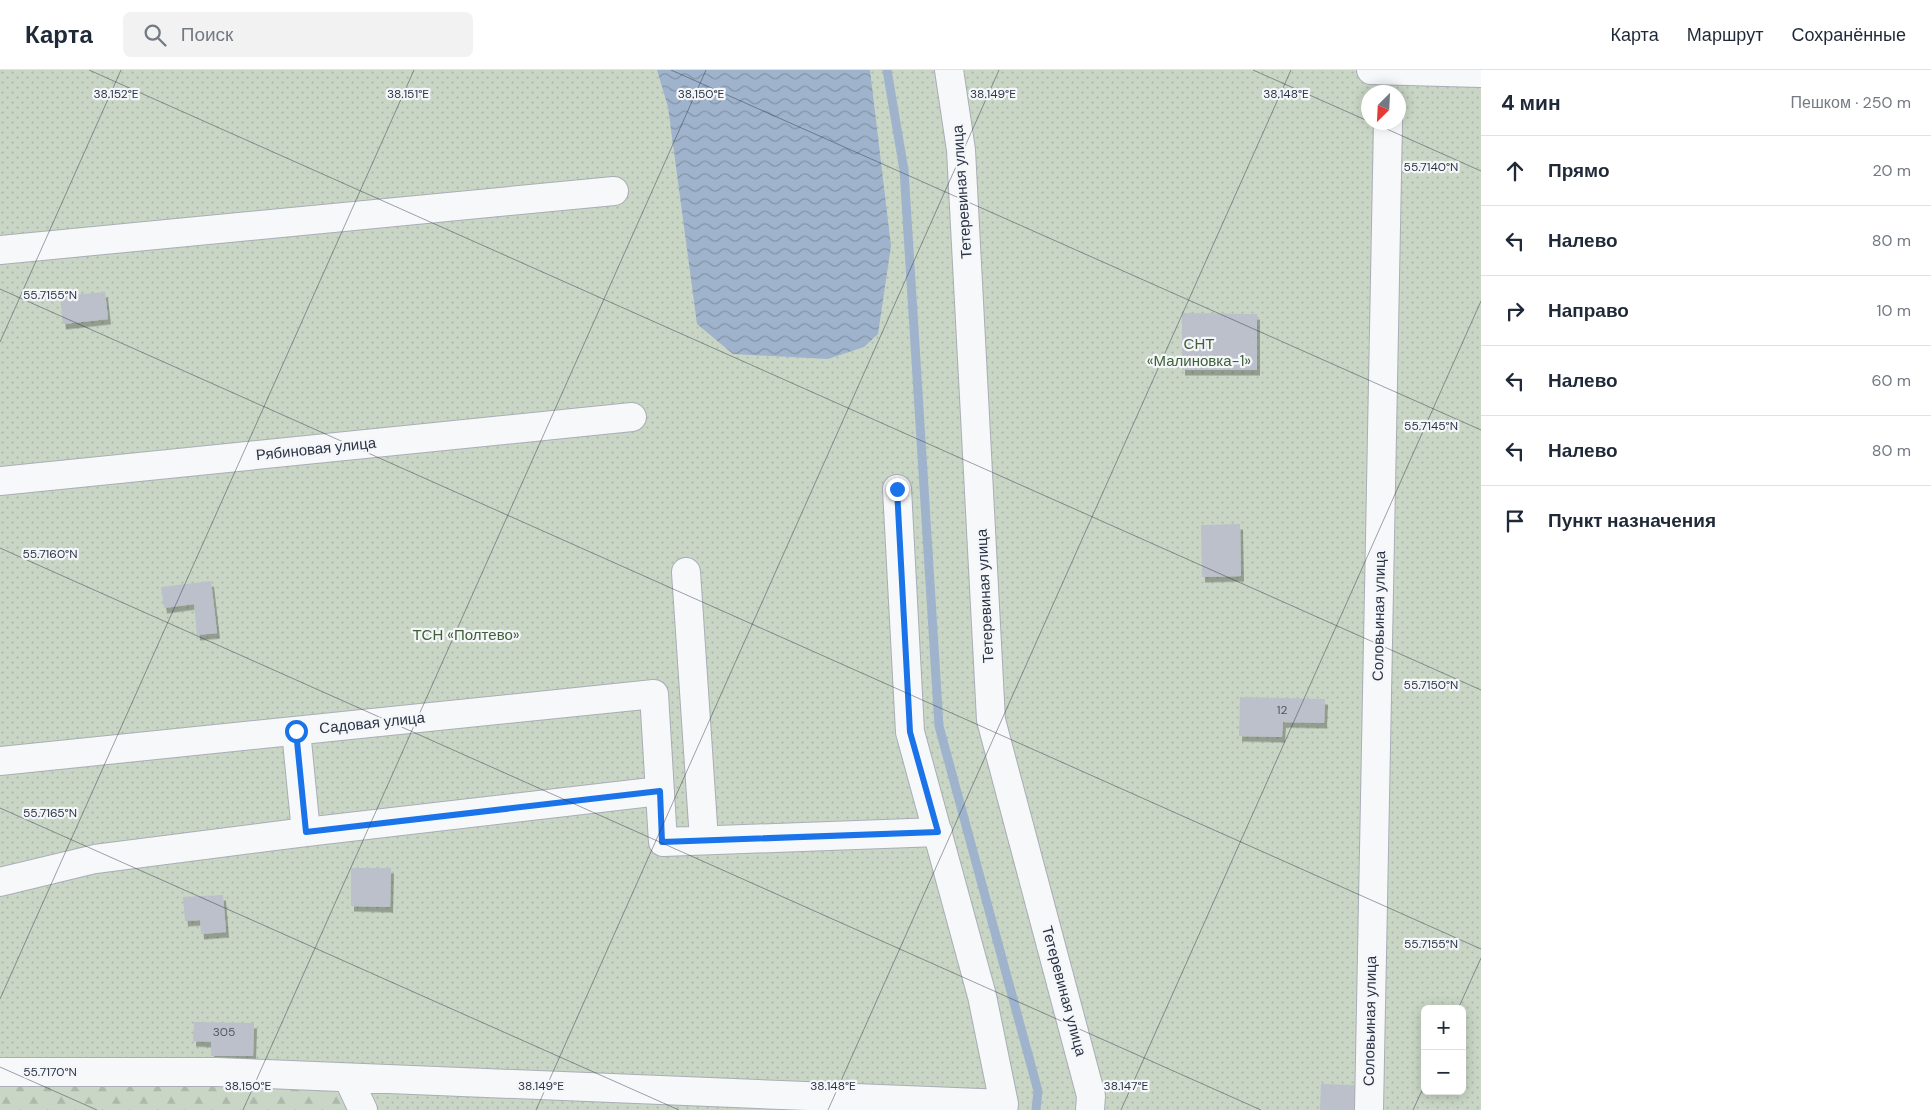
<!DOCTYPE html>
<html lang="ru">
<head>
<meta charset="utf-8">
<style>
	:root { --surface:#fff; --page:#f2f2f3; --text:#1f2937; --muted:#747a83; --line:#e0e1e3 }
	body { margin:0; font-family:"DM Sans",sans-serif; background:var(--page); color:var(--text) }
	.controls { position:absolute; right:15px; bottom:15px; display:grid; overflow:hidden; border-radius:8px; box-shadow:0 2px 12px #0003 }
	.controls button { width:45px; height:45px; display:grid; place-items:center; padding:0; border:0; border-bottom:1px solid var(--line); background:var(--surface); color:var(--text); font:25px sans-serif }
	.compass { position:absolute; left:1361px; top:15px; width:45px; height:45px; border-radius:50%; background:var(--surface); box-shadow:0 2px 12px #0003; rotate:204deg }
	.stop { position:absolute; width:15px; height:15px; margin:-11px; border:4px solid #1a73e8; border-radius:50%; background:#fff }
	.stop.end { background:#1a73e8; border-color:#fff; box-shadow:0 1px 5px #0008 }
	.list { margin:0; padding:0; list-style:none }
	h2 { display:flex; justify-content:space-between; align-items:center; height:65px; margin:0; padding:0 20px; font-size:21px }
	h2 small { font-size:16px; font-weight:400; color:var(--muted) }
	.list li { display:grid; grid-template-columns:32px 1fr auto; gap:15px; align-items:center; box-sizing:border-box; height:70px; padding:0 20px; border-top:1px solid var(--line) }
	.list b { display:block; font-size:19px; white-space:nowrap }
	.list em { font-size:16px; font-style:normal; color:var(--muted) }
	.icon { flex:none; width:28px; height:28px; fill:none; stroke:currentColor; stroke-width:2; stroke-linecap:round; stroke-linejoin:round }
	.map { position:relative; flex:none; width:1481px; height:1040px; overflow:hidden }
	header { display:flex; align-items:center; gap:30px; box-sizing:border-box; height:70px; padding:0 25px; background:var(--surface); border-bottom:1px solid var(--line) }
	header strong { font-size:24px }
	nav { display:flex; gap:28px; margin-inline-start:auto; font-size:18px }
	.search { width:350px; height:45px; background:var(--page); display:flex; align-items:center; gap:12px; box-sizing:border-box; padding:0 18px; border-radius:8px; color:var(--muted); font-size:19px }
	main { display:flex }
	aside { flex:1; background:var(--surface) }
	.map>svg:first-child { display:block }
</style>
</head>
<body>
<header>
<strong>Карта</strong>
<div class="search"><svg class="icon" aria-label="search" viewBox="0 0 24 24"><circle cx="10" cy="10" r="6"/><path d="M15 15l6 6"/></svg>Поиск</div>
<nav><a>Карта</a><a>Маршрут</a><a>Сохранённые</a></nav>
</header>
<main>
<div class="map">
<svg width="1481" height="1040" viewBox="0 0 1481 1040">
	<defs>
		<pattern id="forest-firs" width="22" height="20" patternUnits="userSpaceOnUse" patternTransform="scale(1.25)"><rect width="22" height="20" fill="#c9d6c5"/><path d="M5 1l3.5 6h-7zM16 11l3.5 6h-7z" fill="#adb8ab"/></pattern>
		<pattern id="garden-dots" width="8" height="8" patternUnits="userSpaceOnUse" patternTransform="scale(1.25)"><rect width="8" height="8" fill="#c9d6c5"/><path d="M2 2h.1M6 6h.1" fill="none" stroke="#adb8ab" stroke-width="1.8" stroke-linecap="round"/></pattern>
		<pattern id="water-waves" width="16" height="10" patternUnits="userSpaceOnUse" patternTransform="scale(1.25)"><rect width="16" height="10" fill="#9fb4cc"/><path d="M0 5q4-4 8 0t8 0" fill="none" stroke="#8293a7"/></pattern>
		<filter id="shadow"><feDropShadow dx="3" dy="5.5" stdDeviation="0" flood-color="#0004"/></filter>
	</defs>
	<rect width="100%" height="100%" fill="#e4e7ec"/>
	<path fill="url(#forest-firs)" d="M 0,1005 L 305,1006 L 344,1026 L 350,1040 L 0,1040 Z"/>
	<path fill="url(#garden-dots)" fill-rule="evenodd" d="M 0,0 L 1481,0 L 1481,1040 L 350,1040 L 344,1026 L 305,1006 L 0,1005 ZM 1368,22 L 1398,22 L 1398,52 L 1368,52 ZM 1425,939 L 1462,939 L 1462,1021 L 1425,1021 Z"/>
	<path fill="url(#water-waves)" d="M 657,0 L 870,0 L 891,176 L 878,264 L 864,277 L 828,289 L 733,284 L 697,254 L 668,37 Z"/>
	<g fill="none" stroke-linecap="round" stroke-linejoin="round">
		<path stroke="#9fb4cc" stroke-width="9" d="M 887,0 L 904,100 L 939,656 L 1038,1021 L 1036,1040"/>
	</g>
	<path fill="#bbc0ca" filter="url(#shadow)" d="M 105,222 L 108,249 L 63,254 L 60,226 Z
		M 1182,243 L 1257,244 L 1257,300 L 1182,300 Z
		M 1240,454 L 1241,506 L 1202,507 L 1201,455 Z
		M 211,511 L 217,563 L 197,565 L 194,534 L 164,538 L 161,517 Z
		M 1240,627 L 1325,629 L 1324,653 L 1283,652 L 1282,667 L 1239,666 Z
		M 351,798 L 391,798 L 390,837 L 351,836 Z
		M 223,825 L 226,862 L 201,864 L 200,850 L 185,851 L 183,827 Z
		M 194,952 L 254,953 L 253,986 L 211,986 L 211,972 L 193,971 Z
		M 1321,1014 L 1355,1015 L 1355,1040 L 1320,1040 Z"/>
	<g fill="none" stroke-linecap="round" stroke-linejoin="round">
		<defs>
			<path id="minor" d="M 949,0 L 961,80 L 991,650 L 1091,1026 L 1090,1040
				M 1371,0 L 1481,3
				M 0,180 L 614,121
				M 0,411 L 632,347
				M 897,419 L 910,662 L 982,926 L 1004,1034 L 1003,1040
				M 686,502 L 704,770
				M 296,661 L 306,762
				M 0,691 L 654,624 L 663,772 L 938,762
				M 0,812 L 95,789 L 306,762 L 660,721
				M 0,1002 L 217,1002 L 1004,1034
				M 348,1008 L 363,1040
				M 1369,1040 L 1388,52"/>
		</defs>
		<use href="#minor" stroke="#a9aeb7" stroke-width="30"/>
		<use href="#minor" stroke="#f7f8fa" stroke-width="28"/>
	</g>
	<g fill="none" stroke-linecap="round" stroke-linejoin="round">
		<path stroke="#1a73e8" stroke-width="6" d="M 296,661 L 306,762 L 660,721 L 662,772 L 938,762 L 910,662 L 897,419"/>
	</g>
	<path fill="none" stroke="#2b3445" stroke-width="1" stroke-opacity="0.45" d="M 89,0 L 1481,620M 671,0 L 1481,360M 1253,0 L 1368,51M 1371,52 L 1481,101M 0,219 L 1481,879M 0,272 L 121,0M 0,478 L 1261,1040M 0,738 L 679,1040M 0,929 L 414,0M 1458,939 L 1481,888M 0,997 L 97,1040M 243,1040 L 706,0M 536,1040 L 999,0M 828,1040 L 1291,0M 1121,1040 L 1481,231M 1413,1040 L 1425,1014"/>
	<g text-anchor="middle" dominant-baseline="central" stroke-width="4.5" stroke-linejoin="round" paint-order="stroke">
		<g font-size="12" fill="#4f5766">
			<text x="1282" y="640">12</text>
			<text x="224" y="962">305</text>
		</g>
		<g font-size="15" fill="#2b3445" stroke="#f4f6f9">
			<text transform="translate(962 122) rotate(-94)">Тетеревиная улица</text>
			<text transform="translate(316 379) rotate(-6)">Рябиновая улица</text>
			<text transform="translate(985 526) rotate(-93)">Тетеревиная улица</text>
			<text transform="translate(1379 546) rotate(-89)">Соловьиная улица</text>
			<text transform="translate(372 653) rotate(-6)">Садовая улица</text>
			<text transform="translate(1064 921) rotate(75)">Тетеревиная улица</text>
			<text transform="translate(1370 951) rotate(-89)">Соловьиная улица</text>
		</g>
		<g font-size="15" fill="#3f6138" stroke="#f4f6f9">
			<text x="1199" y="274">СНТ<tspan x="1199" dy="17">«Малиновка-1»</tspan></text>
			<text x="466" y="565">ТСН «Полтево»</text>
		</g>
	</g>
	<g font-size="12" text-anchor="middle" fill="#2b3445" stroke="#f4f6f9" stroke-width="4.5" stroke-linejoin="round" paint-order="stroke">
		<text x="116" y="28">38.152°E</text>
		<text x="701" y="28">38.150°E</text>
		<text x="993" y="28">38.149°E</text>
		<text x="1286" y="28">38.148°E</text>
		<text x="408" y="28">38.151°E</text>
		<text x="1431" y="101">55.7140°N</text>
		<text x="50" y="229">55.7155°N</text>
		<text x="1431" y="360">55.7145°N</text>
		<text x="50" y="488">55.7160°N</text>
		<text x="1431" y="619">55.7150°N</text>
		<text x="50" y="747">55.7165°N</text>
		<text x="1431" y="878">55.7155°N</text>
		<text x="50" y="1006">55.7170°N</text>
		<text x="248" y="1020">38.150°E</text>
		<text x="541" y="1020">38.149°E</text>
		<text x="833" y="1020">38.148°E</text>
		<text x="1126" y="1020">38.147°E</text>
	</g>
</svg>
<div class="controls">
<button>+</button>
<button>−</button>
</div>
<svg class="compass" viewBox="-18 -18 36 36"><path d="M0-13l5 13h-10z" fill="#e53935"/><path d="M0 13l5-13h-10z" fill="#747a83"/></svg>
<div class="stop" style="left:296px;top:661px"></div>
<div class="stop end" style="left:897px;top:419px"></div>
</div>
<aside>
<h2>4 мин<small>Пешком · 250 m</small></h2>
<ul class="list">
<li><svg class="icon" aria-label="ahead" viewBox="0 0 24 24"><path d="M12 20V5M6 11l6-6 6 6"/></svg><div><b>Прямо</b></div><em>20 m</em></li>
<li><svg class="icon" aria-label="left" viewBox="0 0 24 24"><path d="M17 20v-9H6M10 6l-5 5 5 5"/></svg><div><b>Налево</b></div><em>80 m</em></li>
<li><svg class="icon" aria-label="right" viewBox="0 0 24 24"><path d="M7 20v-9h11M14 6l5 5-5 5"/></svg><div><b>Направо</b></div><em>10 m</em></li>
<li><svg class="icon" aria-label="left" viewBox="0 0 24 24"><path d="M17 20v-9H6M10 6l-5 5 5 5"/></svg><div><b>Налево</b></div><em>60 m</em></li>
<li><svg class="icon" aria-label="left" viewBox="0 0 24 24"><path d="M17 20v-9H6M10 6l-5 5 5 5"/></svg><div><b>Налево</b></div><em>80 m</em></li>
<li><svg class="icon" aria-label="arrive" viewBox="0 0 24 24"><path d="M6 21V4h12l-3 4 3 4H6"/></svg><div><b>Пункт назначения</b></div></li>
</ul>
</aside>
</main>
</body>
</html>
